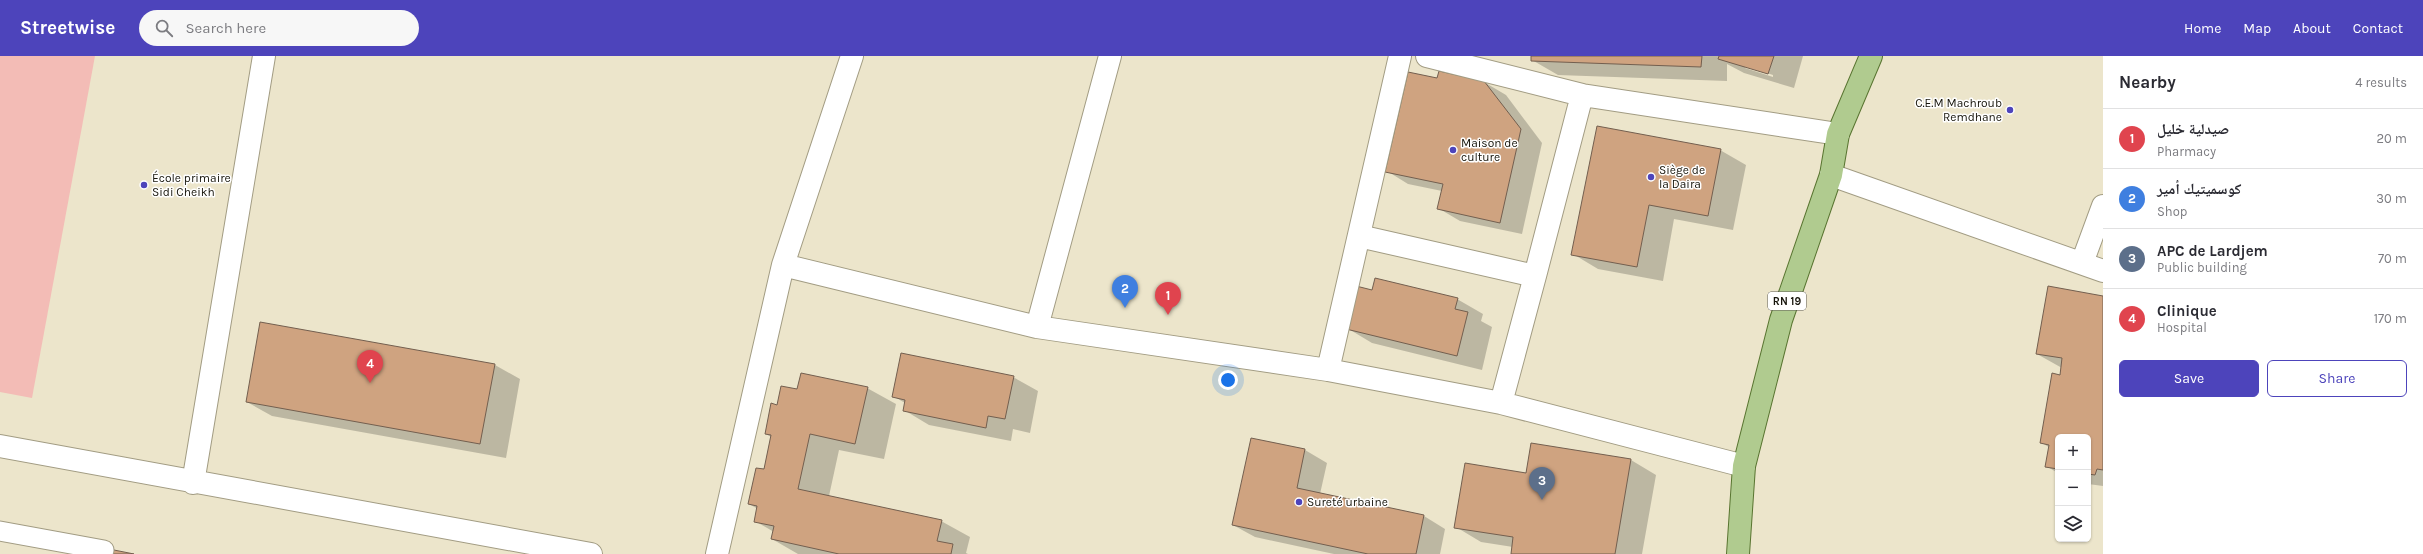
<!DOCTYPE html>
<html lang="en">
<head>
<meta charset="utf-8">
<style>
	:root { --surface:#fff; --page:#f7f7f7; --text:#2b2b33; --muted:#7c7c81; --line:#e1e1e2; --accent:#4d44bb }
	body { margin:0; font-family:Karla,"Noto Naskh Arabic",sans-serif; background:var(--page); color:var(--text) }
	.controls { position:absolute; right:12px; bottom:12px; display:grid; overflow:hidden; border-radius:6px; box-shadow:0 1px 3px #0004 }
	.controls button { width:36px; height:36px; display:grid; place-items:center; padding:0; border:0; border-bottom:1px solid var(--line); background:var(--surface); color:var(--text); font:20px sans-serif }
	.you { position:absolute; left:1228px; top:324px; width:14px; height:14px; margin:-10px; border:3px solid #fff; border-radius:50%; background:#1a73e8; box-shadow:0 0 0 6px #1a73e833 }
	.badge { display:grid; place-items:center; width:26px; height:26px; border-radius:50%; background:var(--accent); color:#fff; font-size:13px; font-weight:700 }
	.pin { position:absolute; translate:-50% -33px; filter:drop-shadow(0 1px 2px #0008) }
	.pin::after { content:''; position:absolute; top:21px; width:14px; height:12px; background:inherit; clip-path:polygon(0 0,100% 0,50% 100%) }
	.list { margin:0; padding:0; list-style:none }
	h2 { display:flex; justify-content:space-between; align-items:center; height:52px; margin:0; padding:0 16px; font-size:17px }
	h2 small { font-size:13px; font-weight:400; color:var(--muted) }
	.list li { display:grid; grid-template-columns:26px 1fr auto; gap:12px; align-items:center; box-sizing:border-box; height:60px; padding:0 16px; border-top:1px solid var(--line) }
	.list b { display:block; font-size:15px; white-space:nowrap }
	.list p { margin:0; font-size:13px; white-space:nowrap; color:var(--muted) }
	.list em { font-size:13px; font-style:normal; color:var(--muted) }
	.actions { display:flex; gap:8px; padding:12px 16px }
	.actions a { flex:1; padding:9px 0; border:1px solid var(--accent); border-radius:6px; text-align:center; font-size:14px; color:var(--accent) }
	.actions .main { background:var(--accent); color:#fff }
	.icon { flex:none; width:22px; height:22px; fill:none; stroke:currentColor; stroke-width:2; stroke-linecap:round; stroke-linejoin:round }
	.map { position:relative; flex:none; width:2103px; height:498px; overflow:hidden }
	header { display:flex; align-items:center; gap:24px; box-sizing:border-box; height:56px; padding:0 20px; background:var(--accent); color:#fff }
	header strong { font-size:19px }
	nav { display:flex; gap:22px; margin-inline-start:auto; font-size:14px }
	.search { width:280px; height:36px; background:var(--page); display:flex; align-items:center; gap:10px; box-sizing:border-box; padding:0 14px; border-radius:22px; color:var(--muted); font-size:15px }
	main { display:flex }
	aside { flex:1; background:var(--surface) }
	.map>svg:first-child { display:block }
</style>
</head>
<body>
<header>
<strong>Streetwise</strong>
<div class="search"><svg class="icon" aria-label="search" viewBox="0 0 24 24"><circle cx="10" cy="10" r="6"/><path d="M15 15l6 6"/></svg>Search here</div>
<nav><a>Home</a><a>Map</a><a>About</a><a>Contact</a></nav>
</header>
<main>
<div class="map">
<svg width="2103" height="498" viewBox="0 0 2103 498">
	<rect width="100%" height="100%" fill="#ece5cb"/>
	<path fill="#f3bcb6" d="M 0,0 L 95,0 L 32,342 L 0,336 Z"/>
	<path fill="#0003" fill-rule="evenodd" d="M 1532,0 L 1803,0 L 1794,32 L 1744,17 L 1727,8 L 1727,25 L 1558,19 L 1532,4 ZM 1745,10 L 1773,19 L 1773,21 L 1745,12 Z
		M 1438,23 L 1484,26 L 1506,39 L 1542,87 L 1522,178 L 1460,165 L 1438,152 L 1442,135 L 1408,128 L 1387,115 Z
		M 1720,94 L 1746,109 L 1733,174 L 1674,163 L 1663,225 L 1598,213 L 1573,198 Z
		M 1373,235 L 1457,243 L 1483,258 L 1481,265 L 1492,271 L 1482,314 L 1372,287 L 1347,272 Z
		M 2103,241 L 2103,430 L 2088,428 L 2088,381 L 2058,381 L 2058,417 L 2046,410 L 2050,392 L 2041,386 L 2062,312 L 2037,298 Z
		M 495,309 L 520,323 L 506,402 L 272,360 L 247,346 Z
		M 1013,321 L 1038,335 L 1030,377 L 1013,373 L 1011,385 L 929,369 L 904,354 L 905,347 L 893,340 Z
		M 867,332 L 896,348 L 884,403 L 839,394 L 829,440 L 941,465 L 970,481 L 966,497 L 968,498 L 798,498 L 772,483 L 774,476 L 755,465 L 758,453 L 749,448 L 764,414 L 771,381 L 766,378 L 778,350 L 798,335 Z
		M 1252,383 L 1305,394 L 1327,407 L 1320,438 L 1424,460 L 1445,473 L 1440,498 L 1334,498 L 1255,481 L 1233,469 Z
		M 1631,404 L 1656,419 L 1642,498 L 1512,498 L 1513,491 L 1481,486 L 1456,471 Z"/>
	<path fill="#cfa380" stroke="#735f4f" d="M 1531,0 L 1702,0 L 1701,11 L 1531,5 Z
		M 1719,0 L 1774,0 L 1768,18 L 1718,3 Z
		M 1439,15 L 1484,25 L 1521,73 L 1500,167 L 1437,153 L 1443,128 L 1385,116 L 1408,16 L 1437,22 Z
		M 1597,70 L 1721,93 L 1708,160 L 1649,149 L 1637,211 L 1571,199 Z
		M 1375,222 L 1458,242 L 1455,253 L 1468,256 L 1457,300 L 1346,273 L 1356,230 L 1372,234 Z
		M 2048,230 L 2103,240 L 2103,414 L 2097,413 L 2095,419 L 2088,418 L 2088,381 L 2058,381 L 2058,413 L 2045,411 L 2049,389 L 2040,387 L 2052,317 L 2060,319 L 2062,302 L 2036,298 Z
		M 260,266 L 495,308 L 480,388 L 246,346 Z
		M 901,297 L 1014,320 L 1005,363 L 988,360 L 986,372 L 903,355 L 905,344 L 892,341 Z
		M 801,317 L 868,331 L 855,388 L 810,378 L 798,433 L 942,464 L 937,485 L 953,488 L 951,498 L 839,498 L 771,483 L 774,470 L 754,466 L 757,450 L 748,448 L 756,412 L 764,413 L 771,379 L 765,378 L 771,347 L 777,349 L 781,330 L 797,333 Z
		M 1251,382 L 1305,393 L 1297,432 L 1424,459 L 1416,498 L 1368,498 L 1232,469 Z
		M 1531,387 L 1631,403 L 1615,498 L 1511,498 L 1513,481 L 1454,472 L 1465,407 L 1526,417 Z
		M 99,491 L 134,498 L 97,498 Z"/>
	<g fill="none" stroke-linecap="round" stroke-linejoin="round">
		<defs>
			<path id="lane" d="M 0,475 L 104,494"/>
			<path id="street" d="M 1427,0 L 1582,39
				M 1831,119 L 2103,215
				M 1359,180 L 1535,220 L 1582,39 L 1838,78
				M 2082,207 L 2103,150
				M 783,209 L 1037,271 L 1328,314 L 1501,347 L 1744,410
				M 1037,271 L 1110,0
				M 1328,314 L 1400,0
				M 1501,347 L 1535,220
				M 0,390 L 591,498
				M 193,427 L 264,0
				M 717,498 L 783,209 L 852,0"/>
			<path id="primary" d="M 1738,498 L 1744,410 L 1781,264 L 1831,119 L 1838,78 L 1871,0"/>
		</defs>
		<use href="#lane" stroke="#a29c83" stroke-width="21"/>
		<use href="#street" stroke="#a29c83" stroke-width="24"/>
		<use href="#primary" stroke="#587430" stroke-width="24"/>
		<use href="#lane" stroke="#fff" stroke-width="19"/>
		<use href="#street" stroke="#fff" stroke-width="22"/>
		<use href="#primary" stroke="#b0cb8f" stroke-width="22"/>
	</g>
	<g fill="#4d44bb" stroke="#fff" stroke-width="1.5">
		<circle cx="2010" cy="54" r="4"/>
		<circle cx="1453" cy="94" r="4"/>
		<circle cx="1651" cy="121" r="4"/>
		<circle cx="144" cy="129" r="4"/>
		<circle cx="1299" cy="446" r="4"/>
	</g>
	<g text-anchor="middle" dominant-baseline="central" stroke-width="3" stroke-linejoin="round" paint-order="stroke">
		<rect fill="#fff" stroke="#5c5a54" stroke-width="1" x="1768" y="236" width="38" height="18" rx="3"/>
		<g font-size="11" font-weight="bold" fill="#16140a">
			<text x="1787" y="245">RN 19</text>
		</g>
		<g font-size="12" fill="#16140a" stroke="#fff" text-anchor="start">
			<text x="2002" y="47" text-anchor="end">C.E.M Machroub<tspan x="2002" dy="14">Remdhane</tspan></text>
			<text x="1461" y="87">Maison de<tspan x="1461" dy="14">culture</tspan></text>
			<text x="1659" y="114">Siège de<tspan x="1659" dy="14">la Daira</tspan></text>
			<text x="152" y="122">École primaire<tspan x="152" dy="14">Sidi Cheikh</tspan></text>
			<text x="1307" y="446">Sureté urbaine</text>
		</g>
	</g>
</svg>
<div class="controls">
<button>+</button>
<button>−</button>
<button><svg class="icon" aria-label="layers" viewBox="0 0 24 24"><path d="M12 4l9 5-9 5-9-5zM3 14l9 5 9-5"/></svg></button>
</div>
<div class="you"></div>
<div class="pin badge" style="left:1168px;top:259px;background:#e0444e">1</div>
<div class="pin badge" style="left:1125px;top:252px;background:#3f7fe0">2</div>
<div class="pin badge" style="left:1542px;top:444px;background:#5c6f8a">3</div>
<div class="pin badge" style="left:370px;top:327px;background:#e0444e">4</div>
</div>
<aside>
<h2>Nearby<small>4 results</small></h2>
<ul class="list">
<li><span class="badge" style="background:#e0444e">1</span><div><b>صيدلية خليل</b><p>Pharmacy</p></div><em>20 m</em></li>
<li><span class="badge" style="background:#3f7fe0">2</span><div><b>كوسميتيك أمير</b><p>Shop</p></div><em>30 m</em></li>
<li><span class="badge" style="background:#5c6f8a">3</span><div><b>APC de Lardjem</b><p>Public building</p></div><em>70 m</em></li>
<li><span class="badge" style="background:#e0444e">4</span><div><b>Clinique</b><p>Hospital</p></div><em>170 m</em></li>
</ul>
<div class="actions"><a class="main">Save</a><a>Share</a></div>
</aside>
</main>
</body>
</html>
